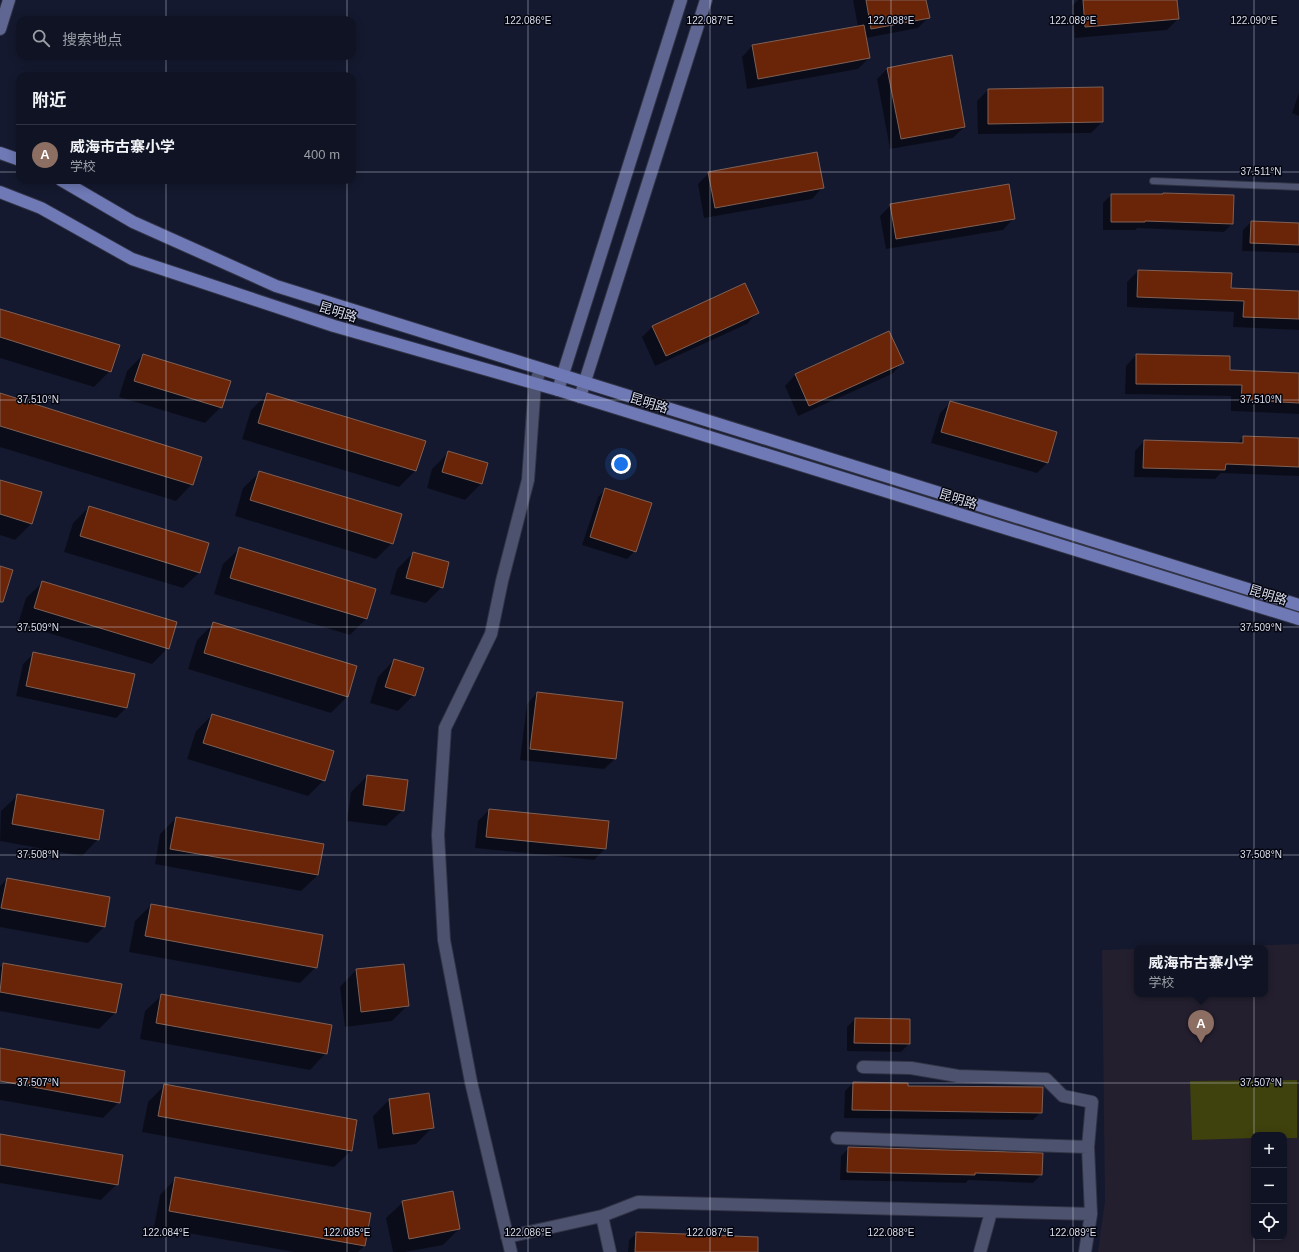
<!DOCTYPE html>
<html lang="zh">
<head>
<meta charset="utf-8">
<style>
	:root { --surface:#0f1323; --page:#181c2b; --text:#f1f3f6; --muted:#9b9ea6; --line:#2f3241; --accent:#0f766e }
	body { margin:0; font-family:Arial,"Noto Sans SC",sans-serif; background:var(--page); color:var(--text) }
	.controls { position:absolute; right:12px; bottom:12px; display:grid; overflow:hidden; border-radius:8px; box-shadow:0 2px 10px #0003 }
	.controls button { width:36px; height:36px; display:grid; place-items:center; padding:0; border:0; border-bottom:1px solid var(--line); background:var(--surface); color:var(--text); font:20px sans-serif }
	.you { position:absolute; left:621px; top:464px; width:14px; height:14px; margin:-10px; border:3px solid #fff; border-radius:50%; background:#1a73e8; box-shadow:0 0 0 6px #1a73e833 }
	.badge { display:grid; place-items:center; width:26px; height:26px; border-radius:50%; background:var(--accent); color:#fff; font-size:13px; font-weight:700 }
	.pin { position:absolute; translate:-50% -33px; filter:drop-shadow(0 1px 2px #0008) }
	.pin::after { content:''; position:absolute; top:21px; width:14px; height:12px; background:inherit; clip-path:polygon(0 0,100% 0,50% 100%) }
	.popup { position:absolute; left:1134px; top:945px; width:134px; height:52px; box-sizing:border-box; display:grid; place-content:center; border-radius:8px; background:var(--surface); filter:drop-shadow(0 1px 3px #0005); font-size:13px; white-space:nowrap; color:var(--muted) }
	.popup b { font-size:15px; color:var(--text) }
	.popup::after { content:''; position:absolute; left:50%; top:100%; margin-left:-8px; border:8px solid transparent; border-top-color:var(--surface) }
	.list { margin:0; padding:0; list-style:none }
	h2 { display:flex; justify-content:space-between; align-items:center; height:52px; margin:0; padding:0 16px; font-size:17px }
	h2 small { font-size:13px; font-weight:400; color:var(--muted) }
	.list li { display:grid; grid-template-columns:26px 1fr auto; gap:12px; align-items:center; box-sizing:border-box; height:60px; padding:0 16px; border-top:1px solid var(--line) }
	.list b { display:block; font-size:15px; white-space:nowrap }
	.list p { margin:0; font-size:13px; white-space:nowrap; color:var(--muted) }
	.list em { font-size:13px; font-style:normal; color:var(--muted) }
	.icon { flex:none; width:22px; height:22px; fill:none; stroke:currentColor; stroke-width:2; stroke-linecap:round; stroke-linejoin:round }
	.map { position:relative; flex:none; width:1299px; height:1252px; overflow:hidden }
	.search { position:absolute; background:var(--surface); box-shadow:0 2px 10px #0003; left:16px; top:16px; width:340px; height:44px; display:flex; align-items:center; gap:10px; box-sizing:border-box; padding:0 14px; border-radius:12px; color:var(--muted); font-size:15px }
	.panel { position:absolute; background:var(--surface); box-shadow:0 2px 10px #0003; left:16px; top:72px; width:340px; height:112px; border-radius:12px }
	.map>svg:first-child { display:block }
</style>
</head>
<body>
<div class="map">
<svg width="1299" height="1252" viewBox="0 0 1299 1252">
	<rect width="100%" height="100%" fill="#14192f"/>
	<path fill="#231f2f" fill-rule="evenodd" d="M 1299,944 L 1299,1252 L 1098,1252 L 1105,1201 L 1102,950 L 1137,949 L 1137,994 L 1265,994 L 1265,948 L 1180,948 ZM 1254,1135 L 1284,1135 L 1284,1237 L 1254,1237 Z"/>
	<path fill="#3f420d" d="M 1297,1080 L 1297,1138 L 1284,1138 L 1284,1135 L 1254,1135 L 1254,1138 L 1192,1140 L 1190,1081 Z"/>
	<path fill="#0007" d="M 853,0 L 925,0 L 929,17 L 918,28 L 866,38 L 869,58 L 858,69 L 747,89 L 742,57 L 752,46 L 858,27 Z
		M 1078,0 L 1176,0 L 1178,19 L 1167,30 L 1075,38 L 1072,6 Z
		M 888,68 L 964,127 L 953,138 L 890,149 L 877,79 Z
		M 988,90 L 1102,122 L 1091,133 L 978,134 L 977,101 Z
		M 1299,93 L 1299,116 L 1292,113 Z
		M 709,173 L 822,188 L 812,199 L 704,218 L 698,184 Z
		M 1111,195 L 1232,224 L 1224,232 L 1137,228 L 1136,230 L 1103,230 L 1103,203 Z
		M 891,205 L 1013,219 L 1003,230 L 886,249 L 880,216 Z
		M 1251,222 L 1299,224 L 1299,253 L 1242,251 L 1243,230 Z
		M 1138,271 L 1230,289 L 1299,292 L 1299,330 L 1233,327 L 1234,312 L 1127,307 L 1127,282 Z
		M 0,310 L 110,371 L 94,387 L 0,358 Z
		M 757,313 L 747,324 L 655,366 L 642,337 L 653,326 Z
		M 143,355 L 221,407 L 205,423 L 119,397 L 127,371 Z
		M 1136,355 L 1229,371 L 1299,374 L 1299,414 L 1231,411 L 1231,396 L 1125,394 L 1126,366 Z
		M 902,363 L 892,374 L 798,416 L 785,386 L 795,375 Z
		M 267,394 L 415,471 L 399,487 L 242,439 L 251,410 Z
		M 0,395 L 192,484 L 176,501 L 0,447 Z
		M 951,402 L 1047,463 L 1037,473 L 931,443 L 940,413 Z
		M 1243,437 L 1299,439 L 1299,476 L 1221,473 L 1215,479 L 1134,477 L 1135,451 L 1144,441 L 1237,444 Z
		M 448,453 L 482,483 L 465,500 L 427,488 L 432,469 Z
		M 260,472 L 392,543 L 376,559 L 235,516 L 243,488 Z
		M 0,481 L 31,524 L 15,540 L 0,535 Z
		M 606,489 L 635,551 L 627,559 L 582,545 L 598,497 Z
		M 89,507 L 200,572 L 183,588 L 64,552 L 73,523 Z
		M 240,548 L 375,589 L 366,619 L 350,635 L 214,594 L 223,564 Z
		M 413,553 L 442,587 L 426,603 L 390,594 L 397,569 Z
		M 43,582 L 168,648 L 152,664 L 18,624 L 26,598 Z
		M 213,624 L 347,697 L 331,713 L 188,669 L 197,640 Z
		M 34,653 L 127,707 L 116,718 L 16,696 L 23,664 Z
		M 394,660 L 414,695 L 398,711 L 370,703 L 378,677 Z
		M 537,693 L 615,759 L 604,769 L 520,760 L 527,704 Z
		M 212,715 L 324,780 L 308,796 L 187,759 L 196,731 Z
		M 367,776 L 403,810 L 386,826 L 347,821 L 351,792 Z
		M 18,795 L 98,839 L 82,856 L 0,841 L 1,811 Z
		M 489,810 L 607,822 L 605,849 L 594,860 L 475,848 L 478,821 Z
		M 176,818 L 318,875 L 301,891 L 155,864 L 160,834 Z
		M 7,879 L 104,927 L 88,943 L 0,927 L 0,886 Z
		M 151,905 L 316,967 L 300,983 L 129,952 L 135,921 Z
		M 4,964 L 121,985 L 115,1013 L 99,1029 L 0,1011 L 0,967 Z
		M 356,970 L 408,1005 L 392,1021 L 345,1027 L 340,987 Z
		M 162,995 L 326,1053 L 310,1070 L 140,1039 L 145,1011 Z
		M 855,1019 L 909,1044 L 901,1052 L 847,1051 L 847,1027 Z
		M 0,1049 L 119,1102 L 103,1118 L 0,1100 Z
		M 853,1083 L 907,1084 L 907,1087 L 1041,1112 L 1033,1120 L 844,1118 L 845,1091 Z
		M 164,1086 L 351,1151 L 334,1167 L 142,1132 L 148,1102 Z
		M 389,1100 L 432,1128 L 416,1144 L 378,1149 L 373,1116 Z
		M 0,1135 L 117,1184 L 101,1200 L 0,1183 Z
		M 849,1148 L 1041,1175 L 1033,1183 L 968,1180 L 966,1183 L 840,1180 L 841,1156 Z
		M 176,1178 L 364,1246 L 358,1252 L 294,1252 L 154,1227 L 160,1195 Z
		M 403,1202 L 459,1229 L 443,1245 L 405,1252 L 393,1252 L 386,1218 Z
		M 637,1233 L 757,1252 L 628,1252 L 629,1240 Z"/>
	<path fill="#6a2508" stroke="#7f6055" d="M 866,0 L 926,0 L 930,18 L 871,29 Z
		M 1083,0 L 1177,0 L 1179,19 L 1085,27 Z
		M 864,25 L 870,58 L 758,79 L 752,45 Z
		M 952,55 L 965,127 L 901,139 L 887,68 Z
		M 1103,87 L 1103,122 L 988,124 L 988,89 Z
		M 817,152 L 824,188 L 715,208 L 708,172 Z
		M 1009,184 L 1015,219 L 896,239 L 890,204 Z
		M 1163,193 L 1234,195 L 1233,224 L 1145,221 L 1145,222 L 1111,222 L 1111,194 L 1163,194 Z
		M 1251,221 L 1299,223 L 1299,245 L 1250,243 Z
		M 1138,270 L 1232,273 L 1231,288 L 1299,291 L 1299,319 L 1243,317 L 1244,301 L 1137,297 Z
		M 745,283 L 759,313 L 666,356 L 652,326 Z
		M 0,309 L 120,345 L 111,372 L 0,337 Z
		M 889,331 L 904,363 L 809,406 L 795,374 Z
		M 143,354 L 231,381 L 222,408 L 134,381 Z
		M 1136,354 L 1230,356 L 1230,370 L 1299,373 L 1299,403 L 1241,400 L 1242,385 L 1136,384 Z
		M 0,393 L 202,457 L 193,485 L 0,426 Z
		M 267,393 L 426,441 L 416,471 L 258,423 Z
		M 950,401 L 1057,432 L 1048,463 L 941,432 Z
		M 1243,436 L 1299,438 L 1299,467 L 1226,464 L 1225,470 L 1143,468 L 1144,440 L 1243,443 Z
		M 448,451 L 488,463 L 482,484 L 442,472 Z
		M 259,471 L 402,514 L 393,544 L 250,500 Z
		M 0,480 L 42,492 L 32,524 L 0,514 Z
		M 605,488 L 652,503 L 636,552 L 590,537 Z
		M 89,506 L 209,543 L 200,573 L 80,536 Z
		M 239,547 L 376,589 L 367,619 L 230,578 Z
		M 413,552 L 449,562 L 443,588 L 406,578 Z
		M 0,566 L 13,570 L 3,602 L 0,602 Z
		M 42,581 L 177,622 L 169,649 L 34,608 Z
		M 213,622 L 357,666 L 348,697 L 204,653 Z
		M 33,652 L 135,674 L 127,708 L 26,686 Z
		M 394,659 L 424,668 L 415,696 L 385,687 Z
		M 537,692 L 623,702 L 616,759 L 530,749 Z
		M 212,714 L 334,751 L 325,781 L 203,743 Z
		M 367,775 L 408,780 L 404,811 L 363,805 Z
		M 17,794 L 104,810 L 99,840 L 12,824 Z
		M 489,809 L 609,821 L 606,849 L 486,837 Z
		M 176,817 L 324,844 L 318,875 L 170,849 Z
		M 7,878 L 110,897 L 105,927 L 1,908 Z
		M 151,904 L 323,935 L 317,968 L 145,936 Z
		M 3,963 L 122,984 L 116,1013 L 0,992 Z
		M 404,964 L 409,1006 L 361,1012 L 356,969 Z
		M 161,994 L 332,1025 L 327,1054 L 156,1023 Z
		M 855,1018 L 910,1019 L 910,1044 L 854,1043 Z
		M 0,1048 L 125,1071 L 120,1103 L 0,1081 Z
		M 853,1082 L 908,1083 L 908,1086 L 1043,1087 L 1042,1113 L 852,1110 Z
		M 164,1084 L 357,1120 L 352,1151 L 158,1116 Z
		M 429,1093 L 434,1128 L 393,1134 L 389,1099 Z
		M 0,1134 L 123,1155 L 118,1185 L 0,1165 Z
		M 848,1147 L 1043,1153 L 1042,1175 L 975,1173 L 975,1175 L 847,1172 Z
		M 175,1177 L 371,1213 L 365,1246 L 169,1211 Z
		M 453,1191 L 460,1229 L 409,1239 L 402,1201 Z
		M 636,1232 L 758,1237 L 758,1252 L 635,1252 Z"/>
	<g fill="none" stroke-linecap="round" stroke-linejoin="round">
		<defs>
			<path id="service" d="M 1153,181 L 1299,187"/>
			<path id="minor" d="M 863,1067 L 911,1068 L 958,1076 L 1046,1079 L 1063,1096 L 1092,1102 L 1088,1147 L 1091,1214 L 1085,1252
				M 837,1138 L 1088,1147
				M 602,1216 L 610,1252
				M 507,1237 L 602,1216 L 638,1202 L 1091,1214
				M 511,1252 L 471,1082 L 444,940 L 438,835 L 445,728 L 491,634 L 502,581 L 528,480 L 535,383 L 541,369
				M 980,1252 L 991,1212"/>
			<path id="secondary" d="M 0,29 L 9,0
				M 558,390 L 681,0
				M 580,397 L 706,0"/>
			<path id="primary" d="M 0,153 L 20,160
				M 61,180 L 133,222 L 276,286 L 1299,605
				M 0,192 L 41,208 L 132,259 L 334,326 L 558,390 L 1299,619"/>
		</defs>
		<use href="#service" stroke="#323446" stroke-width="8"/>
		<use href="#minor" stroke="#323446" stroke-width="14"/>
		<use href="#secondary" stroke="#323446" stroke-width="14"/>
		<use href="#primary" stroke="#323446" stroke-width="14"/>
		<use href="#service" stroke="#4d536e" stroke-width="6"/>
		<use href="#minor" stroke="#4d536e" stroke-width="12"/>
		<use href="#secondary" stroke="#5e6691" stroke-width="12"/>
		<use href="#primary" stroke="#6e79b5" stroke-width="12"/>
	</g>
	<path fill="none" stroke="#dadeee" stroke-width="1" stroke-opacity="0.45" d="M 166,0 L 166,20M 347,0 L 347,20M 528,0 L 528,1252M 710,0 L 710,1252M 891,0 L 891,1252M 1073,0 L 1073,1252M 1254,0 L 1254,1252M 166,56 L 166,76M 347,56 L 347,76M 0,172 L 20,172M 352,172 L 1299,172M 166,180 L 166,1252M 347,180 L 347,1252M 0,400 L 1299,400M 0,627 L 1299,627M 0,855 L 1299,855M 0,1083 L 1299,1083"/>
	<g text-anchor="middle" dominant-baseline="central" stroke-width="3" stroke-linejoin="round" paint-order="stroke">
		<g font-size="13" fill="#dadeee" stroke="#04050e">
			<text transform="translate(338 312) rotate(17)">昆明路</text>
			<text transform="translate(649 403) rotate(17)">昆明路</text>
			<text transform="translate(958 499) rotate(17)">昆明路</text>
			<text transform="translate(1268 595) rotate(17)">昆明路</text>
		</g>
	</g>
	<g font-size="10" text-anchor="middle" fill="#dadeee" stroke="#04050e" stroke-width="3" stroke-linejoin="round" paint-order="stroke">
		<text x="528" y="24">122.086°E</text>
		<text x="710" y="24">122.087°E</text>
		<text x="891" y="24">122.088°E</text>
		<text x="1073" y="24">122.089°E</text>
		<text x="1254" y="24">122.090°E</text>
		<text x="1261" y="175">37.511°N</text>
		<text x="38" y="403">37.510°N</text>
		<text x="1261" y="403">37.510°N</text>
		<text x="38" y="631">37.509°N</text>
		<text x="1261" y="631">37.509°N</text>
		<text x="38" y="858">37.508°N</text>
		<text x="1261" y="858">37.508°N</text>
		<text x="38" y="1086">37.507°N</text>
		<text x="1261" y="1086">37.507°N</text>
		<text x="166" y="1236">122.084°E</text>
		<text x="347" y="1236">122.085°E</text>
		<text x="528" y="1236">122.086°E</text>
		<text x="710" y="1236">122.087°E</text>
		<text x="891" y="1236">122.088°E</text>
		<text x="1073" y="1236">122.089°E</text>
	</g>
</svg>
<div class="controls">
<button>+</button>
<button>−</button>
<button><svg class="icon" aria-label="locate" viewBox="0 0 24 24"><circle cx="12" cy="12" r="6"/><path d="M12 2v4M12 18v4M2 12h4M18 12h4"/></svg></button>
</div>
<div class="you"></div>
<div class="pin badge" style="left:1201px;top:1043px;background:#8d6e63">A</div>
<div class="popup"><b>威海市古寨小学</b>学校</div>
<div class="search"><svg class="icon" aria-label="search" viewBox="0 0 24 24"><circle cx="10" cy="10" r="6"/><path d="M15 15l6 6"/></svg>搜索地点</div>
<section class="panel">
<h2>附近<small></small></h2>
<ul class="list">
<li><span class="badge" style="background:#8d6e63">A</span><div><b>威海市古寨小学</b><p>学校</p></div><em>400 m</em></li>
</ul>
</section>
</div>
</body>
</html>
